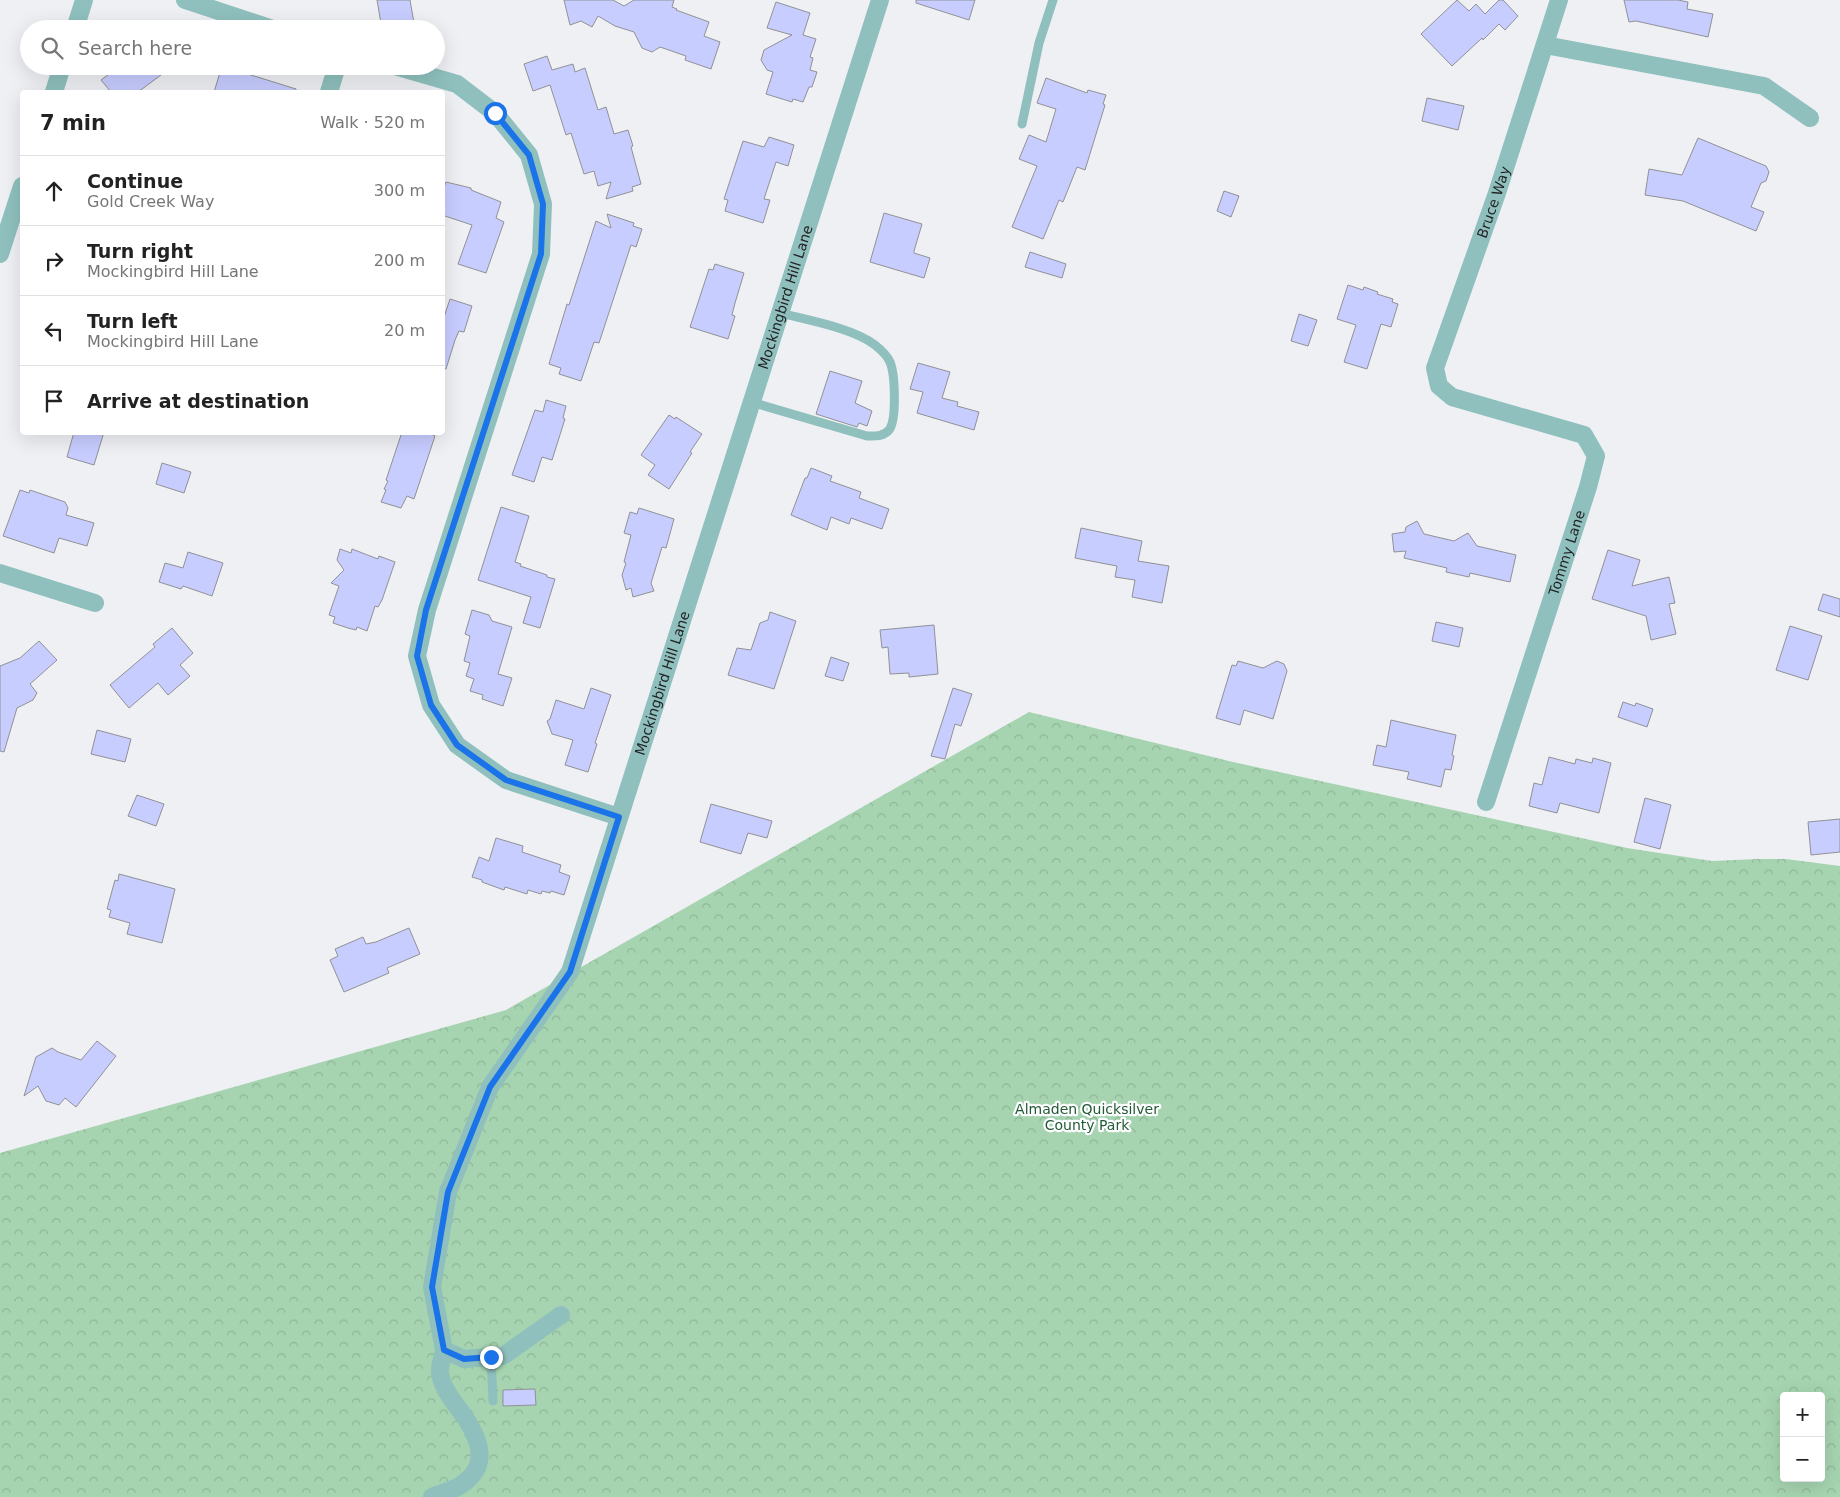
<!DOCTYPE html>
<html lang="en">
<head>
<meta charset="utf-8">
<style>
	:root { --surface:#fff; --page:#f6f6f6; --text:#222; --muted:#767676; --line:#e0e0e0 }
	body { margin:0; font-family:"DejaVu Sans",sans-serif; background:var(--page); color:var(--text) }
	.controls { position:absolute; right:15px; bottom:15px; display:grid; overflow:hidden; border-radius:5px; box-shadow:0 5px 20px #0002 }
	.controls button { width:45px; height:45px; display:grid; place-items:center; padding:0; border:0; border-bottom:1px solid var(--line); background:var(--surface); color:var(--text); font:25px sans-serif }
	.stop { position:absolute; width:15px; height:15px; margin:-11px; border:4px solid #1a73e8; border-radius:50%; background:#fff }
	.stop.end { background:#1a73e8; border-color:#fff; box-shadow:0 1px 5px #0008 }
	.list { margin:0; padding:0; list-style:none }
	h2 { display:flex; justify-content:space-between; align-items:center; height:65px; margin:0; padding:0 20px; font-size:21px }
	h2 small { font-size:16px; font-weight:400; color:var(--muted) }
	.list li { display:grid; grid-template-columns:32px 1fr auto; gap:15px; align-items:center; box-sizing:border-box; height:70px; padding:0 20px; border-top:1px solid var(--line) }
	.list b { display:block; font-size:19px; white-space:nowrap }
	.list p { margin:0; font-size:16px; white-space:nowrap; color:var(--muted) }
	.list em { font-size:16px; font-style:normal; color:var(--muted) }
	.icon { flex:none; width:28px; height:28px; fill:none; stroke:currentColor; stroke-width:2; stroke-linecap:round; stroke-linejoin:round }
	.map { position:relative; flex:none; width:1840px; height:1497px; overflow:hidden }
	.search { position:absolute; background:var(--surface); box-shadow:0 5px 20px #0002; left:20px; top:20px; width:425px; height:55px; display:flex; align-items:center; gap:12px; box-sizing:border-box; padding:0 18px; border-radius:28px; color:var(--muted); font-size:19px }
	.panel { position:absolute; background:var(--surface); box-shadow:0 5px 20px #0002; left:20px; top:90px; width:425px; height:345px; border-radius:5px }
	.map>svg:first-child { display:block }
</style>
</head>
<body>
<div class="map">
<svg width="1840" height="1497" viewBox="0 0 1840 1497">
	<defs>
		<pattern id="park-crowns" width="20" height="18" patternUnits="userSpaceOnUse" patternTransform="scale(1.25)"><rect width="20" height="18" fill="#a6d4b0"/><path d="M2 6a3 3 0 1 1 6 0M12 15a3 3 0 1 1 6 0" fill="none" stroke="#8fb697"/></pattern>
	</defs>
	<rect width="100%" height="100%" fill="#eff0f4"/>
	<path fill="url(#park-crowns)" fill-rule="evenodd" d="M 1029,712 L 1233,762 L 1627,848 L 1712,861 L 1757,859 L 1786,859 L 1840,866 L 1840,1497 L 0,1497 L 0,1153 L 506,1010 ZM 1784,1396 L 1821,1396 L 1821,1478 L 1784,1478 Z"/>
	<path fill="#c7cdff" stroke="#919195" d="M 377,0 L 410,0 L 414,23 L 382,29 Z
		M 564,0 L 613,0 L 624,6 L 634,0 L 674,0 L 672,7 L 677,9 L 676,10 L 709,22 L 704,36 L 720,42 L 711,69 L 685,60 L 686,56 L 660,47 L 652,52 L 642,48 L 634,32 L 615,26 L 598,16 L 592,27 L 581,21 L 570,25 Z
		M 916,0 L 975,0 L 969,20 L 916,3 Z
		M 1457,0 L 1469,11 L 1476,4 L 1485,14 L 1499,0 L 1503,0 L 1518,16 L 1505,30 L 1499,24 L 1483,40 L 1482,38 L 1452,66 L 1421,34 Z
		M 1624,0 L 1678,0 L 1688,2 L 1687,9 L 1713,14 L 1708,37 L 1636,21 L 1629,22 Z
		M 776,2 L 810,13 L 803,35 L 816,39 L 810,57 L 813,58 L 810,70 L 817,72 L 812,87 L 809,87 L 803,102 L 793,99 L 792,102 L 766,94 L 773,72 L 767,70 L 761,60 L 764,50 L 792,35 L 767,28 Z
		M 547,56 L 552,70 L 573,64 L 575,72 L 585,68 L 598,110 L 606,107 L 614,134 L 628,130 L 633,146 L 631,147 L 641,184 L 632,187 L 633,191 L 606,199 L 611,182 L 598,186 L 594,171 L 584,174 L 571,133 L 566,135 L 550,85 L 533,91 L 524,64 Z
		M 120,66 L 155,66 L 161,75 L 138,92 L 111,92 L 101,80 Z
		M 222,66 L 296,89 L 296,92 L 214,92 Z
		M 1046,78 L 1087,93 L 1088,90 L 1106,95 L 1103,104 L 1105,105 L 1085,170 L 1077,167 L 1063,202 L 1059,200 L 1043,239 L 1012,227 L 1037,166 L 1019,159 L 1029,135 L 1046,142 L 1056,109 L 1037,103 Z
		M 1427,98 L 1464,106 L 1458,130 L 1422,121 Z
		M 769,137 L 794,145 L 788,166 L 776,162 L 764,199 L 770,200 L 763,223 L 725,211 L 728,200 L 724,199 L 743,141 L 764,147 Z
		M 1698,138 L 1766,166 L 1769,172 L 1766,181 L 1761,183 L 1751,207 L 1764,212 L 1756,231 L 1683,201 L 1645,195 L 1649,169 L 1682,175 Z
		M 446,182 L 471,188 L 471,190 L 501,202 L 496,218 L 504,222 L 486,273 L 458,264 L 472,225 L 442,215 L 442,192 Z
		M 1224,191 L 1239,196 L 1231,217 L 1217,211 Z
		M 884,213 L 922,224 L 914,251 L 914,253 L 930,258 L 924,278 L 870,262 Z
		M 607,214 L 634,223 L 633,226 L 642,229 L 636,247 L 631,245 L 599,343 L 594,342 L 581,381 L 559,374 L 561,368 L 549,364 L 567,304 L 569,305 L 596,221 L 611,228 Z
		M 1030,252 L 1066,264 L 1062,278 L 1025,267 Z
		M 715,264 L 744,273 L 735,303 L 732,315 L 735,316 L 728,339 L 690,327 L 709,269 L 713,270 Z
		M 1348,285 L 1363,290 L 1364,287 L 1378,292 L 1377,294 L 1393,299 L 1392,302 L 1398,304 L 1391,327 L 1381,324 L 1367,369 L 1344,362 L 1356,325 L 1337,319 Z
		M 450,299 L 472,306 L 464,332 L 459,331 L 455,340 L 446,369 L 442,368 L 442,323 Z
		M 1299,314 L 1317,320 L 1308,346 L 1291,341 Z
		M 918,363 L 950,372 L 942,398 L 958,402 L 957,406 L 979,412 L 974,430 L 917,413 L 923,392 L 910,389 Z
		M 830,371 L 862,381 L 855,403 L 872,411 L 867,426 L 859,423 L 857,427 L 816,414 Z
		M 546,400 L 566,406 L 563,418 L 565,419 L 552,460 L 542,457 L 534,482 L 512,475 L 535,410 L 543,412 Z
		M 669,415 L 675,419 L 676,417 L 702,434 L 690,452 L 692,453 L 669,489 L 648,475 L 655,465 L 641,455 Z
		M 74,432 L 104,432 L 94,465 L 67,457 Z
		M 402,432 L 427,432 L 435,436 L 414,499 L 407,496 L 401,508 L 381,502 L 386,490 L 384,489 L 388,481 L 386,480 Z
		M 162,463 L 191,472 L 184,493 L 156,484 Z
		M 811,468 L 832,476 L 830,481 L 861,492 L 859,498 L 889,509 L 882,529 L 851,518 L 849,524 L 831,517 L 827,530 L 791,515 L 805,478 L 807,478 Z
		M 20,490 L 29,493 L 30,490 L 65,502 L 68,508 L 66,515 L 94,523 L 87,546 L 59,538 L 54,553 L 3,536 Z
		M 501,507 L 529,516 L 515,562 L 521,564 L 520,566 L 547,575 L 547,577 L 555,579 L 540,628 L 523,623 L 531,597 L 478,580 Z
		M 639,508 L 674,519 L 666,548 L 662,547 L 651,583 L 654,591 L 633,597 L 631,588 L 626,590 L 622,575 L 626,563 L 624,562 L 631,535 L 624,533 L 630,512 L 637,514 Z
		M 1417,521 L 1424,534 L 1454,541 L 1468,533 L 1477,546 L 1516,555 L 1510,582 L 1470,573 L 1469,577 L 1446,572 L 1447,568 L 1404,558 L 1406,551 L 1394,552 L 1392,534 L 1405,532 L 1406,527 Z
		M 1081,528 L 1142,541 L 1138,561 L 1169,566 L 1162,603 L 1132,597 L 1135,580 L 1115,577 L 1117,566 L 1075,558 Z
		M 340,549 L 351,553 L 352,549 L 378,559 L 379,556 L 395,562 L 382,600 L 378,607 L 375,606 L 367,631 L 357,627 L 356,630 L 348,628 L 333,623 L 335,617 L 329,615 L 339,586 L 331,583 L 344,570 L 337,560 Z
		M 1608,550 L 1640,560 L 1632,586 L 1669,577 L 1675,603 L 1669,604 L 1676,634 L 1651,640 L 1646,616 L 1592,599 Z
		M 188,552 L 223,563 L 212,596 L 183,586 L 181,589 L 159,582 L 165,563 L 183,568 Z
		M 1823,594 L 1840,599 L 1840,617 L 1818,610 Z
		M 472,610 L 489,615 L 492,621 L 512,627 L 498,674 L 512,678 L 503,706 L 482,699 L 483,695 L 470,691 L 474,679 L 466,676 L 470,663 L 464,661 L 470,636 L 465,634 Z
		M 770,612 L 796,621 L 774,689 L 728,675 L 737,648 L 751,650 L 760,623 L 768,620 Z
		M 1436,622 L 1463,628 L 1459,647 L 1432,641 Z
		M 934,625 L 938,674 L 909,677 L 909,673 L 890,674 L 888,647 L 882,648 L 880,630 Z
		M 1790,626 L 1822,636 L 1808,680 L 1776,670 Z
		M 172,628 L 193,653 L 180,665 L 190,676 L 168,695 L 158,683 L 129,708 L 110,685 L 155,647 L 153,644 Z
		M 39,641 L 57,660 L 30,684 L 37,693 L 33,700 L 17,708 L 4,752 L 0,751 L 0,666 L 20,658 Z
		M 831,657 L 849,663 L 843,681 L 825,676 Z
		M 1238,661 L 1263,668 L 1277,661 L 1284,664 L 1287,671 L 1273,719 L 1244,710 L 1240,725 L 1216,718 L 1232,665 L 1236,666 Z
		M 591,688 L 611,695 L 595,743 L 597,744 L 588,772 L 565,765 L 573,740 L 552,734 L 547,721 L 550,719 L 556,700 L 584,709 Z
		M 953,688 L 972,694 L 961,726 L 955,724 L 945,759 L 931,756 Z
		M 1623,702 L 1635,706 L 1636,703 L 1653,709 L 1647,727 L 1618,717 Z
		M 1391,720 L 1456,735 L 1452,755 L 1454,756 L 1451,770 L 1445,769 L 1441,787 L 1407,779 L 1409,772 L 1373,765 L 1377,745 L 1386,747 Z
		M 97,730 L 131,739 L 125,762 L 91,754 Z
		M 1549,757 L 1575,764 L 1576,759 L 1592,763 L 1593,758 L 1611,763 L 1599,813 L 1560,803 L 1557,813 L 1529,806 L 1534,783 L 1542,785 Z
		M 137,795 L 164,804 L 156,826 L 128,816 Z
		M 1645,798 L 1671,805 L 1660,849 L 1634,842 Z
		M 711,804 L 772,821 L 767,838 L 748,833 L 741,854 L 700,842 Z
		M 1840,819 L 1840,852 L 1811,855 L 1808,822 Z
		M 496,838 L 523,846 L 522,852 L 561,865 L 559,872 L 570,876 L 564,895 L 551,891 L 550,893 L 542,891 L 541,894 L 528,890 L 527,894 L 505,887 L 504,890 L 482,882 L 482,880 L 472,877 L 479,857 L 489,861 Z
		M 119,874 L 175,889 L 162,943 L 127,934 L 130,923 L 109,917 L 111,910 L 107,909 L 115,880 L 118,881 Z
		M 409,928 L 420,954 L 387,968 L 389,973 L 344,992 L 330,960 L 338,956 L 335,949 L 363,937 L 366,944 L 376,942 Z
		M 97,1041 L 116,1056 L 76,1107 L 65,1098 L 59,1105 L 46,1101 L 38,1086 L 24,1096 L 36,1057 L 52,1048 L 58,1052 L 81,1060 Z
		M 535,1389 L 536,1405 L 503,1406 L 503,1390 Z"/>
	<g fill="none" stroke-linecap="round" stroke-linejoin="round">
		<path stroke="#8fc0bd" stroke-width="9" d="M 1022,124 L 1039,43 L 1053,0
			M 751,402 L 867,436 C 875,436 883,437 889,430 C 897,420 895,374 890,362 C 887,355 880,349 875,345 C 853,328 807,320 780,313
			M 491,1357 L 493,1401"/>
		<g stroke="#8fc0bd" stroke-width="18">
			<path d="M 185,0 L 273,29"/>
			<path d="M 75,29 L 84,0"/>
			<path d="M 1545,45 L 1764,86 L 1810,118"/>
			<path d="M 395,66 L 457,84 L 495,113 L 529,155 L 543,204 L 541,254 L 427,610 L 417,656 L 431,705 L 457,745 L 506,780 L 619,817"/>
			<path d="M 54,92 L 62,66"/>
			<path d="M 329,92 L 337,66"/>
			<path d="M 0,254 L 22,186"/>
			<path d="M 0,573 L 95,603"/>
			<path id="s1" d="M 1486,802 L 1588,487 L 1596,456 L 1584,435 L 1452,397 L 1439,386 L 1435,368 L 1497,193 L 1559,0"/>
			<path id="s2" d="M 561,1315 L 503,1356 L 464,1359 L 444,1350 L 432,1287 L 448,1192 L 490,1087 L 570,972 L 880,0"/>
			<path d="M 432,1497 C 441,1493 452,1491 461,1485 C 488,1467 482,1444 466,1419 C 457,1405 442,1390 440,1373 C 439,1366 443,1357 444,1350"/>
		</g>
	</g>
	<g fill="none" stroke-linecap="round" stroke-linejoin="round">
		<path stroke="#1a73e8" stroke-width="6" d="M 491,1357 L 464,1359 L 444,1350 L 432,1287 L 448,1192 L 490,1087 L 570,972 L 619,817 L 506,780 L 457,745 L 431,705 L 417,656 L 426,610 L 541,254 L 543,204 L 529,155 L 495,113"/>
	</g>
	<g text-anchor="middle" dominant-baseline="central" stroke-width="4.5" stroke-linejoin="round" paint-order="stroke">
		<g font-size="14" fill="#232325" stroke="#fdfdff">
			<text stroke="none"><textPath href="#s1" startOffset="736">Bruce Way</textPath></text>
			<text stroke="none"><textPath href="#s2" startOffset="1254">Mockingbird Hill Lane</textPath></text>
			<text stroke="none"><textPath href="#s1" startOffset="262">Tommy Lane</textPath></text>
			<text stroke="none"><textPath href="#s2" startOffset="849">Mockingbird Hill Lane</textPath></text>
		</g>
		<g font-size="14" fill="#225a34" stroke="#fdfdff">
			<text x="1087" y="1109">Almaden Quicksilver<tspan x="1087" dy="16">County Park</tspan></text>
		</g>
	</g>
</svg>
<div class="controls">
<button>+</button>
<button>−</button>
</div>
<div class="stop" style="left:495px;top:113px"></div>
<div class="stop end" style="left:491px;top:1357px"></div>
<div class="search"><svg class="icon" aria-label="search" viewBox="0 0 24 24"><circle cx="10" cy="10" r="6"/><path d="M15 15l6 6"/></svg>Search here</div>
<section class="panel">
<h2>7 min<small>Walk · 520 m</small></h2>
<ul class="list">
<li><svg class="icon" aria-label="ahead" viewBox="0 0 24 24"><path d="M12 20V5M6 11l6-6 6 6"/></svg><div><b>Continue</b><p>Gold Creek Way</p></div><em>300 m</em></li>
<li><svg class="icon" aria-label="right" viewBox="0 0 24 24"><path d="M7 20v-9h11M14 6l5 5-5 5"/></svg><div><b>Turn right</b><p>Mockingbird Hill Lane</p></div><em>200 m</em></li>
<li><svg class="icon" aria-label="left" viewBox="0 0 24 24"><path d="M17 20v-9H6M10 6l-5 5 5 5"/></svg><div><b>Turn left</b><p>Mockingbird Hill Lane</p></div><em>20 m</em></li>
<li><svg class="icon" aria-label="arrive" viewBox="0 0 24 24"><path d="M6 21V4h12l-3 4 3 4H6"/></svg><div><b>Arrive at destination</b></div></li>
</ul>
</section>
</div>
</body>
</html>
